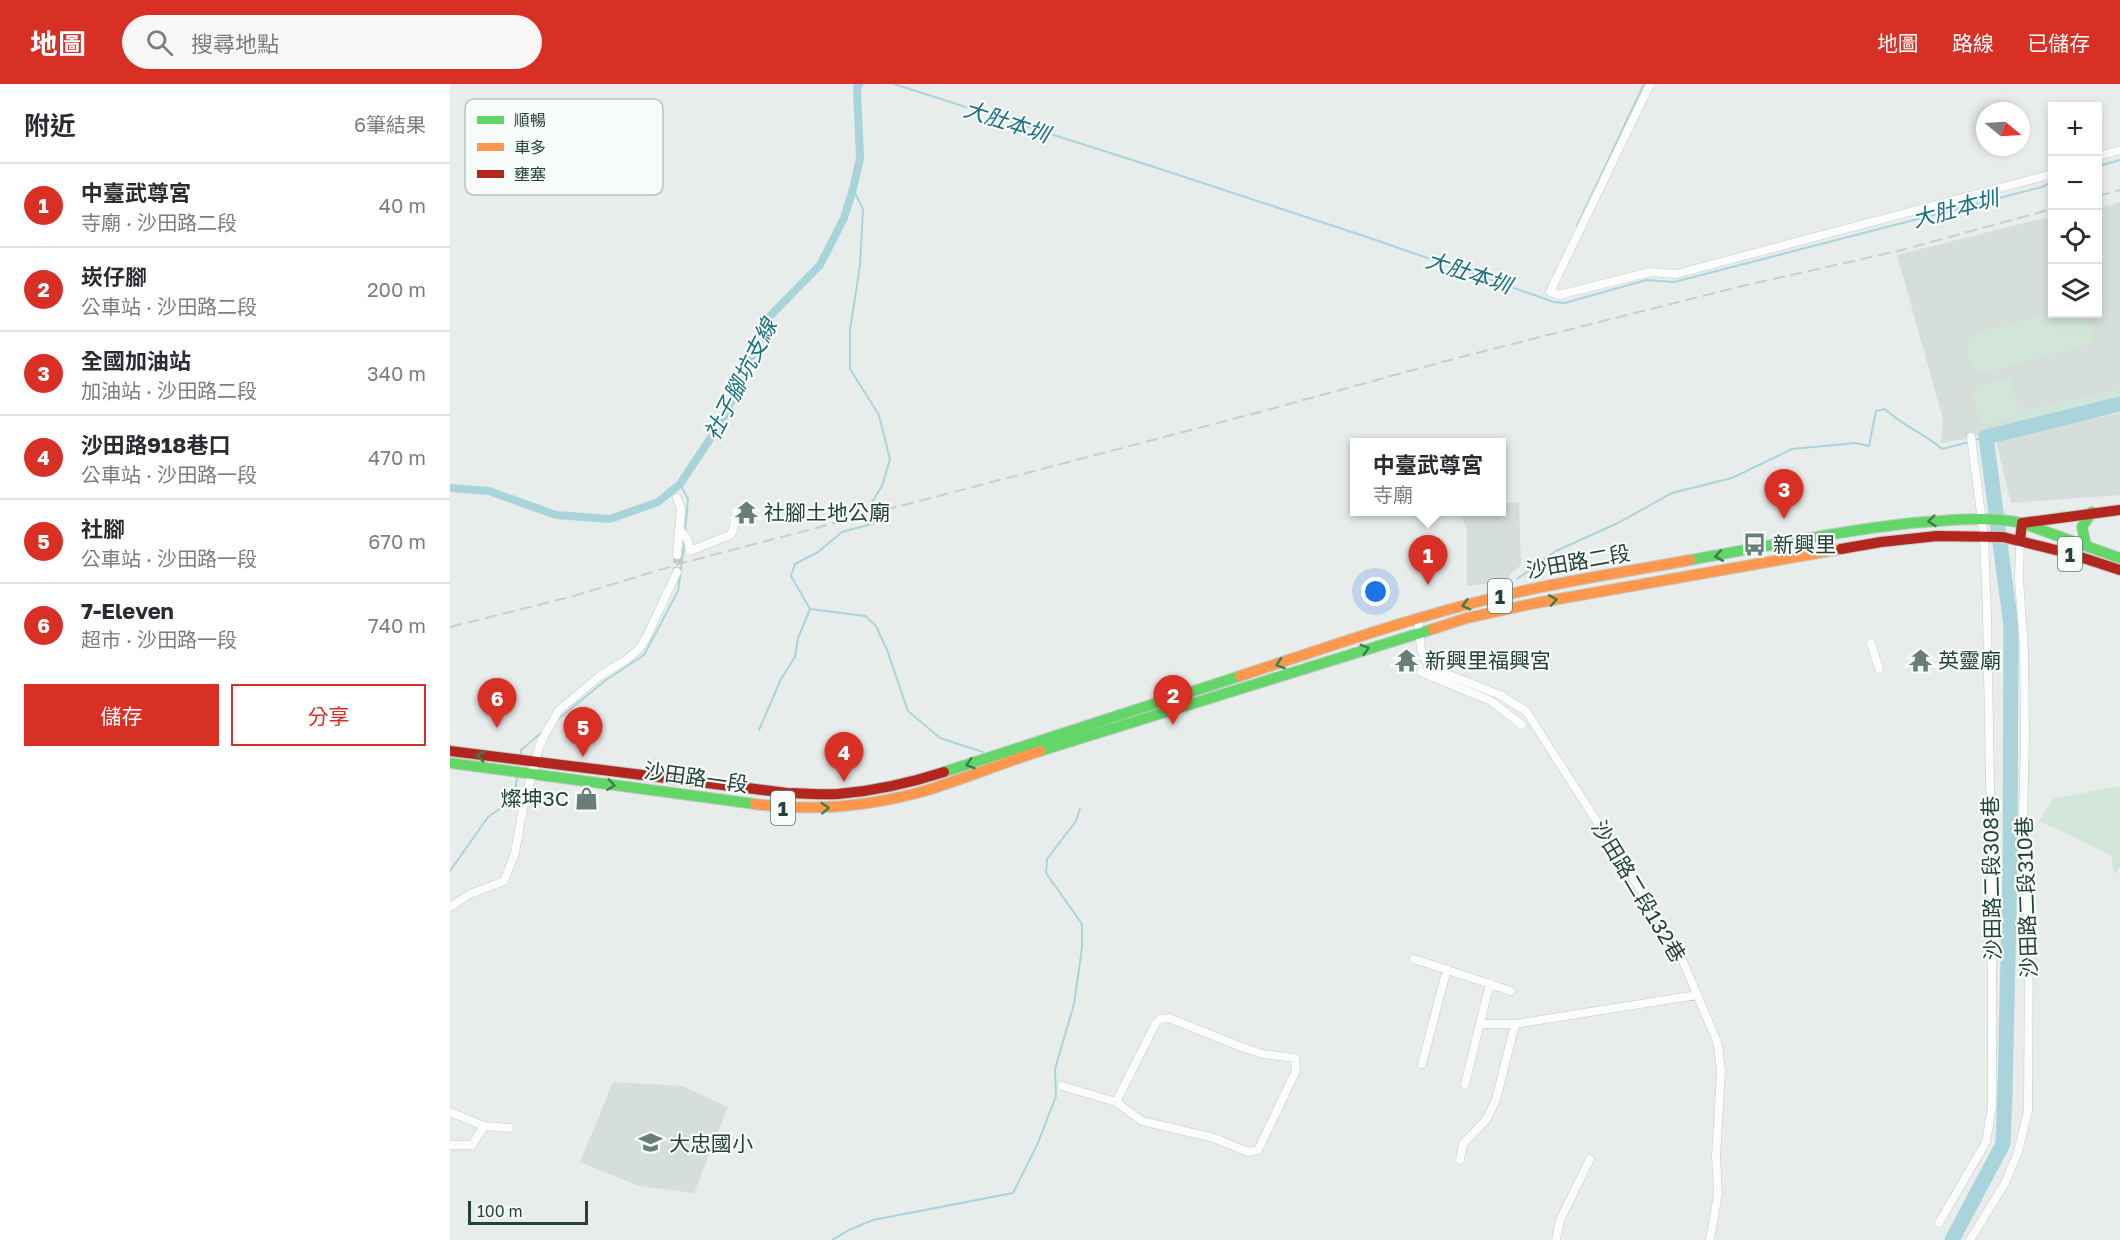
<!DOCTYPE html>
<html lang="zh-TW">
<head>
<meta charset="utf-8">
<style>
	:root { --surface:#fff; --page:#f7f7f7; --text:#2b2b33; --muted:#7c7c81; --line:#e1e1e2; --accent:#d93025 }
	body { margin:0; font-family:"Golos Text","Noto Sans TC",sans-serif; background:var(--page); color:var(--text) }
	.controls { position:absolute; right:18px; top:18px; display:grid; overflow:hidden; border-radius:0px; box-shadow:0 3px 9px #0003 }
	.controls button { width:54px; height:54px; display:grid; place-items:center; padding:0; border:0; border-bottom:2px solid var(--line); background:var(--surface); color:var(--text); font:30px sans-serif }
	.compass { position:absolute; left:1526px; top:18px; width:54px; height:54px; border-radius:50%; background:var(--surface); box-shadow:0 3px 9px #0003; rotate:108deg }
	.scale { position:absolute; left:18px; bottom:15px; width:120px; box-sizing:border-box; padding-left:6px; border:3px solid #24423a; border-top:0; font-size:16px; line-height:21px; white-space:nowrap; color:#24423a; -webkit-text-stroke:4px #f7fbf9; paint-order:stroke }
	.you { position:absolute; left:926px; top:508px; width:21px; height:21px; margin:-15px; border:4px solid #fff; border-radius:50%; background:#1a73e8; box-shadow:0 0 0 9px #1a73e833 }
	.badge { display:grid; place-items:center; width:39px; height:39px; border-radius:50%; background:var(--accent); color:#fff; font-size:20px; font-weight:700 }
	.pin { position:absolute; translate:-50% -50px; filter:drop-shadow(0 2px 3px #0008) }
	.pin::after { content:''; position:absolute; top:32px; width:21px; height:18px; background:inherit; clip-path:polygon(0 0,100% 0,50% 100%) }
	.popup { position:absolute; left:900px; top:354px; width:156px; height:78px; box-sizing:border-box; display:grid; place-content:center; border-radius:0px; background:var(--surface); filter:drop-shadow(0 2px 4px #0005); font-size:20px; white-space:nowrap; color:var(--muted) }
	.popup b { font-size:22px; color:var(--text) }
	.popup::after { content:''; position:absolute; left:50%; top:100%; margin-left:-12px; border:12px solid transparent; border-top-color:var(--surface) }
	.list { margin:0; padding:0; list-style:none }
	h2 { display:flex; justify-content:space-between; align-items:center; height:78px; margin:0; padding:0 24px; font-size:26px }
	h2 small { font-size:20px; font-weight:400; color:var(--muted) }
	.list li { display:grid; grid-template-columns:39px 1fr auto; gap:18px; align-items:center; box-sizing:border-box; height:84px; padding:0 24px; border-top:2px solid var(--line) }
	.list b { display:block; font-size:22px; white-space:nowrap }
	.list p { margin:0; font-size:20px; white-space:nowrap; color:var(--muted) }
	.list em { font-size:20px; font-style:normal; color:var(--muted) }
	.actions { display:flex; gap:12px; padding:18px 24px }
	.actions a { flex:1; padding:14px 0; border:2px solid var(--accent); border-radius:0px; text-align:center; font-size:21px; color:var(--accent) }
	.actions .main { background:var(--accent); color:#fff }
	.icon { flex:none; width:33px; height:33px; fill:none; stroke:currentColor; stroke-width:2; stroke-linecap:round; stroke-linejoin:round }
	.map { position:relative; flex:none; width:1670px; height:1156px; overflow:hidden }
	header { display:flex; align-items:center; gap:36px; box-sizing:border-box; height:84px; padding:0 30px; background:var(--accent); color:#fff }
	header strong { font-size:28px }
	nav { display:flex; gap:33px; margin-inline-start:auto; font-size:21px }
	.search { width:420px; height:54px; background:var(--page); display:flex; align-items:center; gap:15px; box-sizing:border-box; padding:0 21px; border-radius:33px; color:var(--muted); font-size:22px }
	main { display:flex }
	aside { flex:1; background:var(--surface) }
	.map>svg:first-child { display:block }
</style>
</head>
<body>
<header>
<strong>地圖</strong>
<div class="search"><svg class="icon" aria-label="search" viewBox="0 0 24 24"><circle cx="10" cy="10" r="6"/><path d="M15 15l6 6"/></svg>搜尋地點</div>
<nav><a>地圖</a><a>路線</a><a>已儲存</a></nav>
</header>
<main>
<aside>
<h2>附近<small>6筆結果</small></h2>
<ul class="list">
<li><span class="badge">1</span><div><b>中臺武尊宮</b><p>寺廟 · 沙田路二段</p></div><em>40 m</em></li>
<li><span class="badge">2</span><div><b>崁仔腳</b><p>公車站 · 沙田路二段</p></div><em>200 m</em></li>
<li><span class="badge">3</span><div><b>全國加油站</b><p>加油站 · 沙田路二段</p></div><em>340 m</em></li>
<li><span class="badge">4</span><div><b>沙田路918巷口</b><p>公車站 · 沙田路一段</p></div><em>470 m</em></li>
<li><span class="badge">5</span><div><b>社腳</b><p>公車站 · 沙田路一段</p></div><em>670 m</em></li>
<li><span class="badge">6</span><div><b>7-Eleven</b><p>超市 · 沙田路一段</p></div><em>740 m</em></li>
</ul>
<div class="actions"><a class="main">儲存</a><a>分享</a></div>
</aside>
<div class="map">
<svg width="1670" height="1156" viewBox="0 0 1670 1156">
	<rect width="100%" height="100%" fill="#e8edeb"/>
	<path fill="#d6dedb" d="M 1670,118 L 1670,314 L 1515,355 L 1491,359 L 1493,335 L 1447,171 L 1586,136 L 1602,134 L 1602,230 L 1648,230 L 1648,124 Z
		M 1670,329 L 1670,411 L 1561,419 L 1546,357 L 1562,352 Z
		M 1069,418 L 1071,481 L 1059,491 L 1059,497 L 1017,502 L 1017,449 L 1011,428 L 1052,428 L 1052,419 Z
		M 163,998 L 232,1002 L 278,1023 L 244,1109 L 189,1102 L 130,1078 Z"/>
	<path fill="#d1e6d8" d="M 1602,229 L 1637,230 L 1644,256 L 1641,260 L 1532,289 C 1518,285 1519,274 1517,261 L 1526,249 Z
		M 1560,293 L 1570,330 L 1576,326 L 1670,305 L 1670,321 L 1578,344 L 1562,337 L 1567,332 L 1531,342 L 1523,311 L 1525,303 Z
		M 1670,702 L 1670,782 L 1664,791 L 1661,771 L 1589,737 L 1604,714 Z"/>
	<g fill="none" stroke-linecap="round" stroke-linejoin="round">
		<path stroke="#a9d4db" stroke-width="2" d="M 444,0 L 701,82 L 920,154 L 1104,218 L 1115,219 L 1196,196 L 1224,198 L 1592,103 L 1602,98
			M 1648,82 L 1670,76
			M 403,105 L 413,125 L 410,181 L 400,246 L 400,285 L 429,331 L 440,375 L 432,402 L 420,421 L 425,439 L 392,448 L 368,468 L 345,480 L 341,492 L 360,525 L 415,532 L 426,542 L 437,566 L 458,627 L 490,654 L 533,668
			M 1127,142 L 1194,0
			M 1524,356 L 1536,353
			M 230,400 L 238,415 L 235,449
			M 1067,495 L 1106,467 L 1168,439 L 1222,409 L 1282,394 L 1342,365 L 1406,359 L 1419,362 L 1426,327 L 1435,325 C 1452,342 1475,349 1492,365 L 1519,358
			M 107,636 L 156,596 L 194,571 L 228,507 L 235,454
			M 309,646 L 331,595 L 345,573 L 348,554 L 360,525
			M 71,670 L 71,666 L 91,649
			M 0,787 L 38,733 L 64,715 L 67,694
			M 382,1156 L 399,1146 L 423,1136 L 563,1109 L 588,1059 L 606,1012 L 605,985 L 624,920 L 632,864 L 632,840 L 596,789 L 597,775 L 626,737 L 630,724"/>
		<path stroke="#a9d4db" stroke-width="8" d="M 0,404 L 39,407 L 106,431 L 160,435 L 208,418 L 230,400 L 272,337 L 320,232 L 370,181 L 394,134 L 403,105 L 410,74 L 407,4 L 409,0"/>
		<path stroke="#a9d4db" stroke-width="15" d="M 1502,1156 L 1553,1060 L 1555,1008 L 1560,784 L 1561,542 L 1536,353 L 1670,320"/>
		<path stroke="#c1cbc8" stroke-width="8" stroke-dasharray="8 4" stroke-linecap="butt" d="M 227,471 L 227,488"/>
		<defs>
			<path id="street" d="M 1200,0 L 1100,208 L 1109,211 L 1200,188 L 1226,190 L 1602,90
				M 1648,72 L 1670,66
				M 231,447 L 238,456 L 240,467 L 280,451 L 283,447 L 286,429
				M 227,471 L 231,425 L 227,414
				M 968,534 L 971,566 L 979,583 L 1050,611 L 1076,627 L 1226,861 L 1268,960 L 1271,988 L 1266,1072 L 1268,1110 L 1260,1156
				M 1421,559 L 1429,585
				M 971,588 L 1041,617 L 1072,641
				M 0,823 L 20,810 L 54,797 L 65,769 L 73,724 L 89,663 L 94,652 L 109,626 L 151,591 L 176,576 L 189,565 L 196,554 L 227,488
				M 964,875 L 1061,907
				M 1031,940 L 1065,940 L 1247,911
				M 972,980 L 997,885
				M 1015,1000 L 1040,899
				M 612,1002 L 666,1018 L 692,1037 L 764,1054 L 798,1068 L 808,1066 L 846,987 L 845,974 L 813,970 L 794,964 L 719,934 L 710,935 L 706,939 L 666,1018
				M 0,1028 L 34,1042 L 59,1044
				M 0,1061 L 22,1061 L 34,1042
				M 1010,1076 L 1013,1060 L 1036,1036 L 1046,1016 L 1065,940
				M 1489,1139 L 1536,1058 L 1542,1023 L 1542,806 L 1537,532 L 1534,453 L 1521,353
				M 1106,1156 L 1110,1136 L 1140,1075
				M 1520,1156 L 1555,1099 L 1568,1068 L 1578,1027 L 1579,848 L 1573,739 L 1575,650 L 1574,566 L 1569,495 L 1570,456"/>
			<path id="fast" d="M 1636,461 L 1632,443 L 1642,428
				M 1240,476 C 1314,463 1388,447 1462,439 C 1498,436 1537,432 1572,439 L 1670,474
				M 590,667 L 983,545
				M 0,679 L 305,720
				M 494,688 L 790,592"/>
			<path id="slow" d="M 983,545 L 1017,534 L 1086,519 L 1391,465
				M 790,592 C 875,564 960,534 1047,513 C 1111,497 1176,488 1240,476
				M 305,720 C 364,728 424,722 481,705 C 518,693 553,679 590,667"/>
			<path id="jam" d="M 1570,456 L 1572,439 L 1670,426
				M 1391,465 L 1431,458 L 1487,452 L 1553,453 L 1618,469 L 1670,486
				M 0,667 L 337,709 C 354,709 372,711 388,710 C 424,707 460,699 494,688"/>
		</defs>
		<use href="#street" stroke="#c5cac8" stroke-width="9"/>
		<use href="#fast" stroke="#c3cbc8" stroke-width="12"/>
		<use href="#slow" stroke="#c3cbc8" stroke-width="12"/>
		<use href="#jam" stroke="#c3cbc8" stroke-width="12"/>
		<use href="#street" stroke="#fcfcfc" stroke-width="8"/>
		<use href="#fast" stroke="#63d668" stroke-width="10"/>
		<use href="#slow" stroke="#ff974d" stroke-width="10"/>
		<use href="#jam" stroke="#b3261e" stroke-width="10"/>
		<path stroke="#c9cdcc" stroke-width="2" stroke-dasharray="12 6" stroke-linecap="butt" d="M 1648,112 L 1670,106
			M 0,543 L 120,513 L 236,478 L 806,329 L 1007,274 L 1292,202 L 1448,167 L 1602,125"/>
	</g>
	<defs><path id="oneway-chevron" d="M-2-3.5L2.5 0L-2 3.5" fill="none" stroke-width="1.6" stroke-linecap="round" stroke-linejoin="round" transform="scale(1.5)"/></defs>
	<g stroke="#3d7d4c">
		<use href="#oneway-chevron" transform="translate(1482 437) rotate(174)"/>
		<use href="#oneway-chevron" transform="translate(1269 472) rotate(170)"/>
		<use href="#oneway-chevron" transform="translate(1103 516) rotate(-10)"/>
		<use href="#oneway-chevron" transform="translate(1016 521) rotate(165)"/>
		<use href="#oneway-chevron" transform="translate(915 565) rotate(-17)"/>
		<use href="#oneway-chevron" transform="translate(830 580) rotate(162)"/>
		<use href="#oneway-chevron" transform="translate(31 672) rotate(-172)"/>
		<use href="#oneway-chevron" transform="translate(520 680) rotate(163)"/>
		<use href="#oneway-chevron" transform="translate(161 701) rotate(8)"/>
		<use href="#oneway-chevron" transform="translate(375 724) rotate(-3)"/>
	</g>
	<defs>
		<symbol id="temple-bare" viewBox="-9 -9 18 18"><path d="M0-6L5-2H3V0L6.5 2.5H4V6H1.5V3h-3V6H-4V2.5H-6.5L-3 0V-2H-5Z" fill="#697e78" stroke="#f7fbf9" stroke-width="2.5" paint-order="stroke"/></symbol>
		<symbol id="bus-bare" viewBox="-9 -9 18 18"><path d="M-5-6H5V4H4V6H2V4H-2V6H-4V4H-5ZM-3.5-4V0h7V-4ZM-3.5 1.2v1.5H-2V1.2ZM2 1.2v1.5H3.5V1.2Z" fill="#697e78" stroke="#f7fbf9" stroke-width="2.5" paint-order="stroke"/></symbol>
		<symbol id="shop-bare" viewBox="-9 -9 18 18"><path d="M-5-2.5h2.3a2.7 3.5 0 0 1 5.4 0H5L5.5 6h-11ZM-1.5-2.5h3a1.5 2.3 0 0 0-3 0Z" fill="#697e78" stroke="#f7fbf9" stroke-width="2.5" paint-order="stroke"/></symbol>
		<symbol id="school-bare" viewBox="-9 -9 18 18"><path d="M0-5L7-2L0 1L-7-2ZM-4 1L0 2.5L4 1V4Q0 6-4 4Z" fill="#697e78" stroke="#f7fbf9" stroke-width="2.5" paint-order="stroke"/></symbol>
	</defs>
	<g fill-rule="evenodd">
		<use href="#temple-bare" x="280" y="412" width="33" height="33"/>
		<use href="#bus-bare" x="1288" y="444" width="33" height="33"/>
		<use href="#temple-bare" x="940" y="560" width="33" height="33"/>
		<use href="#temple-bare" x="1454" y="560" width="33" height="33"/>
		<use href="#shop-bare" x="120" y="698" width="33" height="33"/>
		<use href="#school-bare" x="184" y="1042" width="33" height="33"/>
	</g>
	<g text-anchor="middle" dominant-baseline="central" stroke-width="4.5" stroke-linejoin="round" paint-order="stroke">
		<g fill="#f7fbf9" stroke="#637a73" stroke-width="1.5">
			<rect x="1608" y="453" width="24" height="34" rx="4.5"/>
			<rect x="1038" y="495" width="24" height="34" rx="4.5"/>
			<rect x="321" y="707" width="24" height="34" rx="4.5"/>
		</g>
		<g font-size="20" font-weight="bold" fill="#24423a">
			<text x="1620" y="470">1</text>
			<text x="1050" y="512">1</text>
			<text x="333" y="724">1</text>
		</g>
		<g font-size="21" fill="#24423a" stroke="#f7fbf9" text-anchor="start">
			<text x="314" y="428">社腳土地公廟</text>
			<text x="1323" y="460">新興里</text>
			<text x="975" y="576">新興里福興宮</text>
			<text x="1488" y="576">英靈廟</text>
			<text x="119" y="714" text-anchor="end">燦坤3C</text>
			<text x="219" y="1059">大忠國小</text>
		</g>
		<g font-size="21" fill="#24423a" stroke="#f7fbf9">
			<text transform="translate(1128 477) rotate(-10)">沙田路二段</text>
			<text transform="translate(246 693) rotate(8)">沙田路一段</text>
			<text transform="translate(1541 794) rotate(-91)">沙田路二段308巷</text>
			<text transform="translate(1189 807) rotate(59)">沙田路二段132巷</text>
			<text transform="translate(1576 813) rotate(-92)">沙田路二段310巷</text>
		</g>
		<g font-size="22" font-style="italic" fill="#1c6f80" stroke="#f7fbf9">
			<text transform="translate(557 37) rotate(18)">大肚本圳</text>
			<text transform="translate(1505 124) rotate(-15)">大肚本圳</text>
			<text transform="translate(1019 188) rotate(18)">大肚本圳</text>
			<text transform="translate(290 295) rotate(-63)">社子腳坑支線</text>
		</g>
	</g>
	<rect x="15" y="15" width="198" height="96" rx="9" fill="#f7fbf9" stroke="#b8c4c0" stroke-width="1.5"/>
	<rect x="27" y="32" width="27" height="8" fill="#63d668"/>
	<rect x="27" y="59" width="27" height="8" fill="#ff974d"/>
	<rect x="27" y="86" width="27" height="8" fill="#b3261e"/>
	<g font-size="16" fill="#24423a">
		<text x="64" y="42">順暢</text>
		<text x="64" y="69">車多</text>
		<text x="64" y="96">壅塞</text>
	</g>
</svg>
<div class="controls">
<button>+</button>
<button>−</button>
<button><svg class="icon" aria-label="locate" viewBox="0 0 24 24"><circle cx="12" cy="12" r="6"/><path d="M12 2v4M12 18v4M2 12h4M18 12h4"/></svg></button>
<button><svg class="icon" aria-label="layers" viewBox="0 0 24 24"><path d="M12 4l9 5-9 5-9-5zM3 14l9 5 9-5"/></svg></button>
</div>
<svg class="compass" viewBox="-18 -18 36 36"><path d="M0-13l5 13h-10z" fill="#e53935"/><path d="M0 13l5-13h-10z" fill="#7c7c81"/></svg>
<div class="scale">100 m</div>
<div class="you"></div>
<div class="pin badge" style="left:978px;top:501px">1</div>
<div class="popup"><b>中臺武尊宮</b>寺廟</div>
<div class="pin badge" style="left:723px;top:641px">2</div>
<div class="pin badge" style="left:1334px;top:435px">3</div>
<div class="pin badge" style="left:394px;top:698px">4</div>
<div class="pin badge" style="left:133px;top:673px">5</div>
<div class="pin badge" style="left:47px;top:644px">6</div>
</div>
</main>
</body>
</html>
